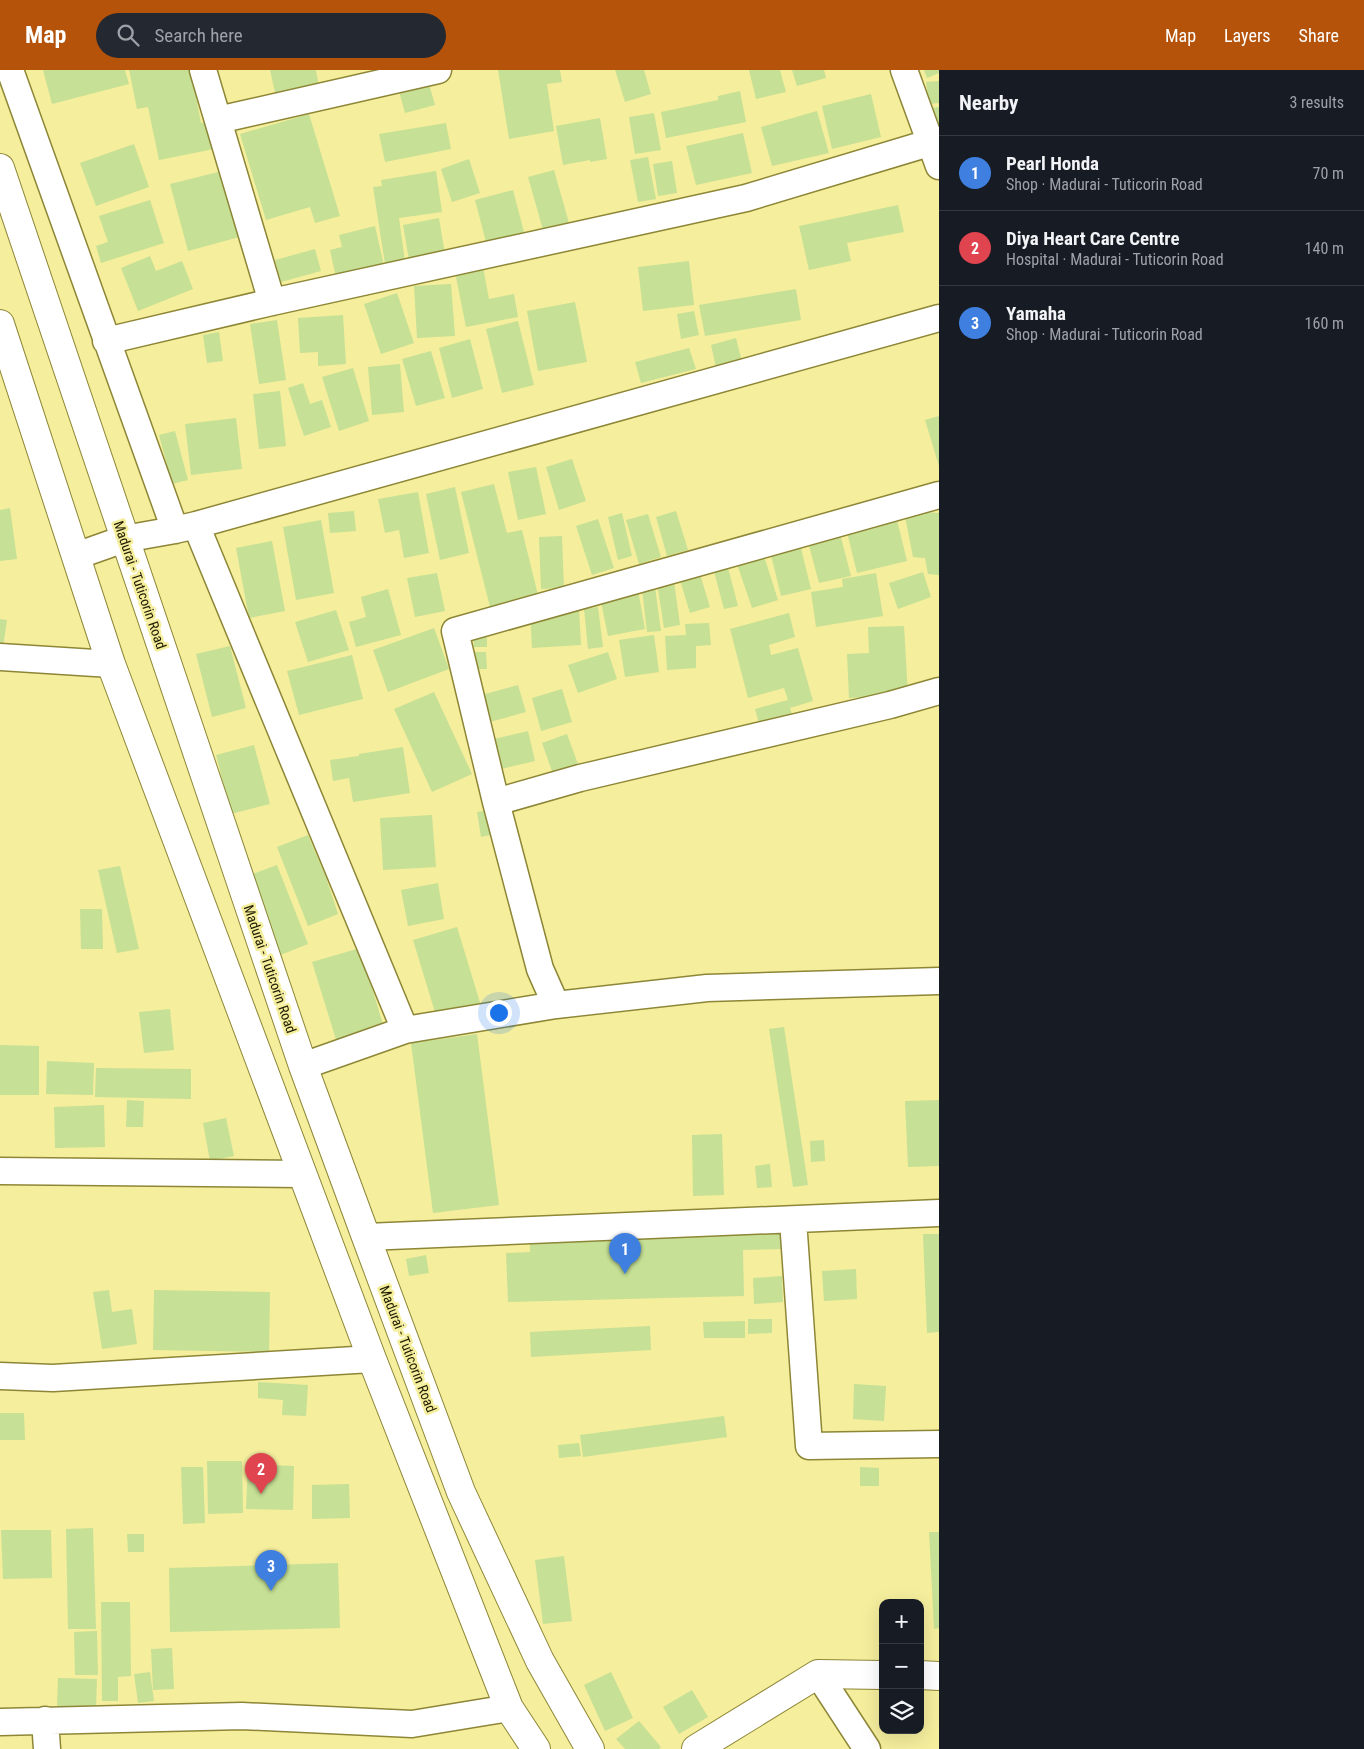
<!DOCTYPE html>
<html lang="en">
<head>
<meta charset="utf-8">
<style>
	:root { --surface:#171b24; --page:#242831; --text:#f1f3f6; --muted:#9ea1a6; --line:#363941; --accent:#b45309 }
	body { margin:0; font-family:"Roboto Condensed",sans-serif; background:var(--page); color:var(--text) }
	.controls { position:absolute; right:15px; bottom:15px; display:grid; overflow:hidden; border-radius:10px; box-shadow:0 5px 20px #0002 }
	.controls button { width:45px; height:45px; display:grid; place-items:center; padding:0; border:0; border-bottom:1px solid var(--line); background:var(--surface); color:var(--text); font:25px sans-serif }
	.you { position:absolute; left:498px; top:942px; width:18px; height:18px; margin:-12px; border:4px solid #fff; border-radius:50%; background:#1a73e8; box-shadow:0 0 0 8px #1a73e833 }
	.badge { display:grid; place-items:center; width:32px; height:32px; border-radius:50%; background:var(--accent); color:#fff; font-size:16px; font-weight:700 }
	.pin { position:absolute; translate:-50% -41px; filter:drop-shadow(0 1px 2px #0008) }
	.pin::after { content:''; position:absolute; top:26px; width:18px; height:15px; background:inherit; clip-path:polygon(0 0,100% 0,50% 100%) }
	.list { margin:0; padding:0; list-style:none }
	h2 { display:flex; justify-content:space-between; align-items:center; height:65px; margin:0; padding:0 20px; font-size:21px }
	h2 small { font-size:16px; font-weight:400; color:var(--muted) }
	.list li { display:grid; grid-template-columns:32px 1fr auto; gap:15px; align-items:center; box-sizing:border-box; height:75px; padding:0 20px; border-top:1px solid var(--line) }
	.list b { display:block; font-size:19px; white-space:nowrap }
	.list p { margin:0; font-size:16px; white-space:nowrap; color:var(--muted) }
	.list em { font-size:16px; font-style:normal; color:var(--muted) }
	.icon { flex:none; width:28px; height:28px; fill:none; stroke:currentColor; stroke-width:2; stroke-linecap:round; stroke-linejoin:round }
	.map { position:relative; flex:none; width:939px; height:1679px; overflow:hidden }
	header { display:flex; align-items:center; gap:30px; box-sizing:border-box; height:70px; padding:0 25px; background:var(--accent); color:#fff }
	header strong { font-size:24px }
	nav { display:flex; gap:28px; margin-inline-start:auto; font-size:18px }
	.search { width:350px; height:45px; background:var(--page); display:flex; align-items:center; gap:12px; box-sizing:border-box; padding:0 18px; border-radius:28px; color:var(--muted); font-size:19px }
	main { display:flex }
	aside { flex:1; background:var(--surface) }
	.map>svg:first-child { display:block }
</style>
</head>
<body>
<header>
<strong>Map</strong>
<div class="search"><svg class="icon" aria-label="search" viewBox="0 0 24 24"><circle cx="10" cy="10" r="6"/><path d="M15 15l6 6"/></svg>Search here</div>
<nav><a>Map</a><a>Layers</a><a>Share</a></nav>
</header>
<main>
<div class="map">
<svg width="939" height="1679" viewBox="0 0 939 1679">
	<rect width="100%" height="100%" fill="#f5ee9d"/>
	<path fill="#c6e095" d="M 43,0 L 125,0 L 129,14 L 52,34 Z
		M 129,0 L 191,0 L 201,53 L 209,51 L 214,79 L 159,90 L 148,37 L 137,39 Z
		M 270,0 L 316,0 L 319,17 L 276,27 Z
		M 498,0 L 560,0 L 562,12 L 547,14 L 554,61 L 509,69 Z
		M 615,0 L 644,0 L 651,24 L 625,32 Z
		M 749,0 L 780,0 L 786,22 L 756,29 Z
		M 792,0 L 824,0 L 826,8 L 797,16 Z
		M 924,0 L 939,0 L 939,3 L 927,8 Z
		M 939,11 L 939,33 L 929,34 L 926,12 Z
		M 429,14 L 435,35 L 405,43 L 399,21 Z
		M 740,21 L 746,52 L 666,68 L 661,42 L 718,30 L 718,26 Z
		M 871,24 L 881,67 L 832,79 L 822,36 Z
		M 939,37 L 939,59 L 931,38 Z
		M 817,41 L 829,83 L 772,96 L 761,57 Z
		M 654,43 L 661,80 L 635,84 L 629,47 Z
		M 309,44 L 340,146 L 315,153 L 310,137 L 266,150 L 240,64 Z
		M 600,48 L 607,89 L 590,92 L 590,90 L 563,95 L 556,56 Z
		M 446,53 L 451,79 L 385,92 L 379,64 Z
		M 743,63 L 752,103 L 696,115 L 686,76 Z
		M 134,74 L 149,117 L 96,136 L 80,93 Z
		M 648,87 L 656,129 L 638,132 L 630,90 Z
		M 469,89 L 480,123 L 452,132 L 441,99 Z
		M 672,91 L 677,123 L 658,126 L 653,94 Z
		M 226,100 L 243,166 L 188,181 L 170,114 Z
		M 554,100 L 569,153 L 543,160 L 528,107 Z
		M 436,101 L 442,142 L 399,148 L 405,191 L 385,194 L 373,117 L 382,116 L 381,110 Z
		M 513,120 L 525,166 L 487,176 L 475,130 Z
		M 150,130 L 164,173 L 101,193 L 96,176 L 108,172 L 99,146 Z
		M 898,135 L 904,162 L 847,173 L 851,191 L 809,200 L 799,156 Z
		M 439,148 L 445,184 L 409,190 L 403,155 Z
		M 375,156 L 385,200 L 337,212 L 330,180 L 342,177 L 339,165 Z
		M 315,179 L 321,201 L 281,212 L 275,190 Z
		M 150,186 L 156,201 L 182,191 L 193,219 L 138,241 L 121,198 Z
		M 689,191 L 694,235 L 643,241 L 638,197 Z
		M 483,197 L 489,229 L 514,224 L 518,247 L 466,257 L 455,202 Z
		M 451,214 L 455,266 L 417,268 L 414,216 Z
		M 796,219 L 801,250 L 705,266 L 699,235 Z
		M 397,223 L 414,273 L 381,284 L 364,234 Z
		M 575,232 L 587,292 L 538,301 L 527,241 Z
		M 694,241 L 699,265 L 681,269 L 677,244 Z
		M 343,245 L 346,294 L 318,296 L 318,282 L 300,283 L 298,248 Z
		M 277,250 L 286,310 L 259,314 L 250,254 Z
		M 518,251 L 534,315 L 502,323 L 486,259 Z
		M 219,262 L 223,291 L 207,293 L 203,265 Z
		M 736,268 L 743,296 L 717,302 L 711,275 Z
		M 470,269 L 483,319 L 452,328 L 439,278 Z
		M 689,278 L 696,299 L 641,313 L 635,292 Z
		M 431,281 L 445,328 L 416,336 L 402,289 Z
		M 400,294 L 404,342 L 372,345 L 368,297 Z
		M 353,298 L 369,351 L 339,361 L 322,307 Z
		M 303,313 L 310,334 L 322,330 L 331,357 L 304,366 L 288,318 Z
		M 280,321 L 286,376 L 259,379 L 253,324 Z
		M 939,346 L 939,396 L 925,350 Z
		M 236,348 L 242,399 L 191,405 L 185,354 Z
		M 175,361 L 188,410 L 172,414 L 159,365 Z
		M 572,389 L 586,431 L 559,440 L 546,397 Z
		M 536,397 L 546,444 L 518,450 L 508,402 Z
		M 494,414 L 507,463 L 522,460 L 538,525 L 490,537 L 461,422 Z
		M 455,417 L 469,483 L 440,490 L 426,424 Z
		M 418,422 L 429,483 L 404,488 L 399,460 L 385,463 L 378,429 Z
		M 10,438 L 17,489 L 0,491 L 0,440 Z
		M 354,441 L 356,461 L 330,463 L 328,443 Z
		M 676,441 L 688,480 L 667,486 L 656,447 Z
		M 923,442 L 939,443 L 939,505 L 928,504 L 925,488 L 913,487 L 905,446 Z
		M 622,443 L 632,486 L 618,490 L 608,447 Z
		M 648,444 L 661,487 L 639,494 L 626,450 Z
		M 598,449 L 614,498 L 592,505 L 576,456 Z
		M 321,450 L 334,523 L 296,530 L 283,457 Z
		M 897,450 L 907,491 L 857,503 L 847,462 Z
		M 839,460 L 851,506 L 819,513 L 807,468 Z
		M 562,466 L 564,518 L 541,519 L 539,467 Z
		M 272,471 L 285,541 L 249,548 L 236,478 Z
		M 800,474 L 811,519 L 781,526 L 770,481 Z
		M 764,486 L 778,530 L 752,538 L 737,494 Z
		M 726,490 L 738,536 L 724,539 L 712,494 Z
		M 923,502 L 931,527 L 898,539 L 889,513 Z
		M 437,503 L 445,541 L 415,547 L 407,508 Z
		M 876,503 L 883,546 L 816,557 L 811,522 L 843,517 L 842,509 Z
		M 700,504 L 710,537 L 690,543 L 680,510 Z
		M 674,511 L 680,555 L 664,558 L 657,513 Z
		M 655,517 L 661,561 L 647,562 L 642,519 Z
		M 388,519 L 401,565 L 356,577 L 349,552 L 366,547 L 361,527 Z
		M 638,520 L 645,559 L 608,566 L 600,527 Z
		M 598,537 L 603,577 L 588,579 L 584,539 Z
		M 579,538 L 581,575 L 532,578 L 530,541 Z
		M 336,540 L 349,580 L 308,592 L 295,552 Z
		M 789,543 L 795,567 L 769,575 L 771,585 L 798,578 L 813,631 L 790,638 L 794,651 L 761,661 L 755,639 L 788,630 L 784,618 L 748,628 L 730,559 Z
		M 0,549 L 7,550 L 2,584 L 0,584 Z
		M 709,553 L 711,575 L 696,576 L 696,598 L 667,600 L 665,566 L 686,565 L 685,554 Z
		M 904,556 L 908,625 L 849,628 L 847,584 L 869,583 L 868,557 Z
		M 434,558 L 449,599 L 388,622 L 373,580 Z
		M 473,560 L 487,560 L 487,577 L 474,577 Z
		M 654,565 L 659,602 L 625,607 L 619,570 Z
		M 230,576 L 246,638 L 212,647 L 196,584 Z
		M 473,582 L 486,582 L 487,599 L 473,599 Z
		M 608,582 L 617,609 L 578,623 L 568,595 Z
		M 352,585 L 363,629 L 299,645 L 287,601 Z
		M 518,615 L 526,642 L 486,653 L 478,626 Z
		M 562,619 L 572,652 L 541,661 L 532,628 Z
		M 434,622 L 472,704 L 432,722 L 394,639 Z
		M 528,661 L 535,691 L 501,699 L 494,669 Z
		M 567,664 L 578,694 L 553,704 L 542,673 Z
		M 254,675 L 270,734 L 231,744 L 216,685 Z
		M 403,677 L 410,723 L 353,732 L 349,708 L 333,711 L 330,690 L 359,686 L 359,684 Z
		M 491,740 L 495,764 L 481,767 L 477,742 Z
		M 432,745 L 436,797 L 383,800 L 380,748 Z
		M 308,765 L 326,807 L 338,844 L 308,856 L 277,777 Z
		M 277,795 L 308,874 L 278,886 L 247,806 Z
		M 120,796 L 139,879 L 117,883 L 98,800 Z
		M 438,813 L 444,849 L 408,856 L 401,820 Z
		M 80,839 L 102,839 L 103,879 L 81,879 Z
		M 457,857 L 482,939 L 438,952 L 413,870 Z
		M 360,878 L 385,961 L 338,976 L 312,892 Z
		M 170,939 L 174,980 L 144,983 L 139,942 Z
		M 784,957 L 808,1115 L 793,1117 L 769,959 Z
		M 477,964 L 499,1135 L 433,1143 L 411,973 Z
		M 0,975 L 39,976 L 39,1025 L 0,1025 Z
		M 47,991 L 94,993 L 93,1025 L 46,1024 Z
		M 96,998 L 191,999 L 191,1029 L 95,1027 Z
		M 127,1030 L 144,1031 L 143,1057 L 126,1057 Z
		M 939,1030 L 939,1096 L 908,1097 L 905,1031 Z
		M 104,1035 L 105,1077 L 55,1078 L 54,1037 Z
		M 226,1048 L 234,1086 L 210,1091 L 203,1053 Z
		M 722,1064 L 724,1125 L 693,1126 L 692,1065 Z
		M 824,1070 L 825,1091 L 811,1092 L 810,1071 Z
		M 770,1094 L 772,1117 L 757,1118 L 755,1096 Z
		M 785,1163 L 785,1179 L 743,1180 L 744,1226 L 508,1232 L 506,1183 L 530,1182 L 530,1169 Z
		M 923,1164 L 939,1164 L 939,1262 L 927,1263 Z
		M 426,1185 L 429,1203 L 409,1206 L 406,1189 Z
		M 856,1199 L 857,1229 L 824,1231 L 822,1201 Z
		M 782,1206 L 783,1232 L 754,1234 L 753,1208 Z
		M 109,1220 L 112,1242 L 132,1239 L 137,1274 L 102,1279 L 93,1222 Z
		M 154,1220 L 270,1222 L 269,1282 L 153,1280 Z
		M 748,1249 L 772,1249 L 772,1263 L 748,1264 Z
		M 745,1251 L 745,1268 L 704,1268 L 703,1252 Z
		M 650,1256 L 651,1280 L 531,1287 L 530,1262 Z
		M 258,1312 L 308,1315 L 306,1346 L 282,1345 L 283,1330 L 258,1328 Z
		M 854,1314 L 886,1316 L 884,1351 L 853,1349 Z
		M 0,1343 L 24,1343 L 25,1370 L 0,1370 Z
		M 724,1346 L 727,1367 L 583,1387 L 580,1365 Z
		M 579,1373 L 581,1386 L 559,1388 L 558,1375 Z
		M 207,1391 L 242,1391 L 243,1443 L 208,1444 Z
		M 248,1394 L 294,1396 L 293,1440 L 246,1439 Z
		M 181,1397 L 203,1397 L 205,1453 L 183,1454 Z
		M 860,1397 L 879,1398 L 879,1416 L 860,1416 Z
		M 349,1414 L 350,1448 L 312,1449 L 312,1415 Z
		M 93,1458 L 96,1559 L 68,1559 L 66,1459 Z
		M 1,1460 L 51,1460 L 52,1508 L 3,1509 Z
		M 929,1462 L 939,1462 L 939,1558 L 934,1559 Z
		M 127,1464 L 144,1464 L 144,1482 L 128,1482 Z
		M 564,1486 L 572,1551 L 543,1554 L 535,1490 Z
		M 338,1493 L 340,1558 L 170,1562 L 169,1498 Z
		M 101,1532 L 130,1532 L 131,1606 L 118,1607 L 118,1631 L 102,1631 Z
		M 97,1561 L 98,1605 L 75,1605 L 74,1562 Z
		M 172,1578 L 174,1619 L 153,1620 L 151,1579 Z
		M 150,1602 L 154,1631 L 138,1633 L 134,1604 Z
		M 611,1602 L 633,1648 L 605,1661 L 584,1615 Z
		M 58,1608 L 97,1609 L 96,1637 L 57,1636 Z
		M 692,1620 L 708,1647 L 679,1664 L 663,1637 Z
		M 639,1651 L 661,1677 L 659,1679 L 625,1679 L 616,1669 Z"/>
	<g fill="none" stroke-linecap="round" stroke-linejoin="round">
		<defs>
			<path id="street" d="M 10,0 L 175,460
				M 203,0 L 272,232
				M 904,0 L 939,96
				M 218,50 L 438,0
				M 106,271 L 272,232 L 746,128 L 939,70
				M 196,455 L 405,960
				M 76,486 L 124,469 L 175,460 L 196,455 L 939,248
				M 0,587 L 111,594
				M 496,732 L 580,708 L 890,635 L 939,621
				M 556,935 L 540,899 L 496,732 L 455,561 L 939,425
				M 303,996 L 405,960 L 556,935 L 707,918 L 939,911
				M 0,1101 L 302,1104
				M 793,1150 L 809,1376 L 939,1374
				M 366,1167 L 939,1143
				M 0,1306 L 53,1308 L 372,1289
				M 818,1604 L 867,1679
				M 45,1650 L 47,1679
				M 0,1652 L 242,1646 L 412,1654 L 509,1638"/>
			<path id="secondary" d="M 920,1605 L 939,1606
				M 696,1679 L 818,1604 L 883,1605"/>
			<path id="primary" d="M 0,98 L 303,996 L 366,1167 L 461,1422 L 540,1591 L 590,1679
				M 0,254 L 111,594 L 372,1289 L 509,1638 L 536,1679"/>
		</defs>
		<use href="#street" stroke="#8d8636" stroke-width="29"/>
		<use href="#secondary" stroke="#8d8636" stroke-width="30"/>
		<use href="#primary" stroke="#8d8636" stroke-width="30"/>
		<use href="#street" stroke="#fff" stroke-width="26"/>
		<use href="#secondary" stroke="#fff" stroke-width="28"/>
		<use href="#primary" stroke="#fff" stroke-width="28"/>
	</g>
	<g text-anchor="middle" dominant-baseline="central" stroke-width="5" stroke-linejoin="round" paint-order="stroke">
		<g font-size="14" fill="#1e1a00" stroke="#f5ee9d">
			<text transform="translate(140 515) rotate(71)">Madurai - Tuticorin Road</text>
			<text transform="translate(270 899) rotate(71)">Madurai - Tuticorin Road</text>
			<text transform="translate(408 1279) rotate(69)">Madurai - Tuticorin Road</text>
		</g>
	</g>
</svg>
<div class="controls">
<button>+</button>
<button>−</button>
<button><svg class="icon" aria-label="layers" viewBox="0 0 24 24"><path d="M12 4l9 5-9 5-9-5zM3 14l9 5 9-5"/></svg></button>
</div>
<div class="you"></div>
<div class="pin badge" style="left:625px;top:1204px;background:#3f7fe0">1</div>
<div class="pin badge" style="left:261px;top:1424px;background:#e0444e">2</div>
<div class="pin badge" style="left:271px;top:1521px;background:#3f7fe0">3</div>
</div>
<aside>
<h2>Nearby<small>3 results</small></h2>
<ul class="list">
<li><span class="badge" style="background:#3f7fe0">1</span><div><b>Pearl Honda</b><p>Shop · Madurai - Tuticorin Road</p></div><em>70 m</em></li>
<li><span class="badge" style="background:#e0444e">2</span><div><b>Diya Heart Care Centre</b><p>Hospital · Madurai - Tuticorin Road</p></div><em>140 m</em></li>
<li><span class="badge" style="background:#3f7fe0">3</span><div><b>Yamaha</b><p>Shop · Madurai - Tuticorin Road</p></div><em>160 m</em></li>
</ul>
</aside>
</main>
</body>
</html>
